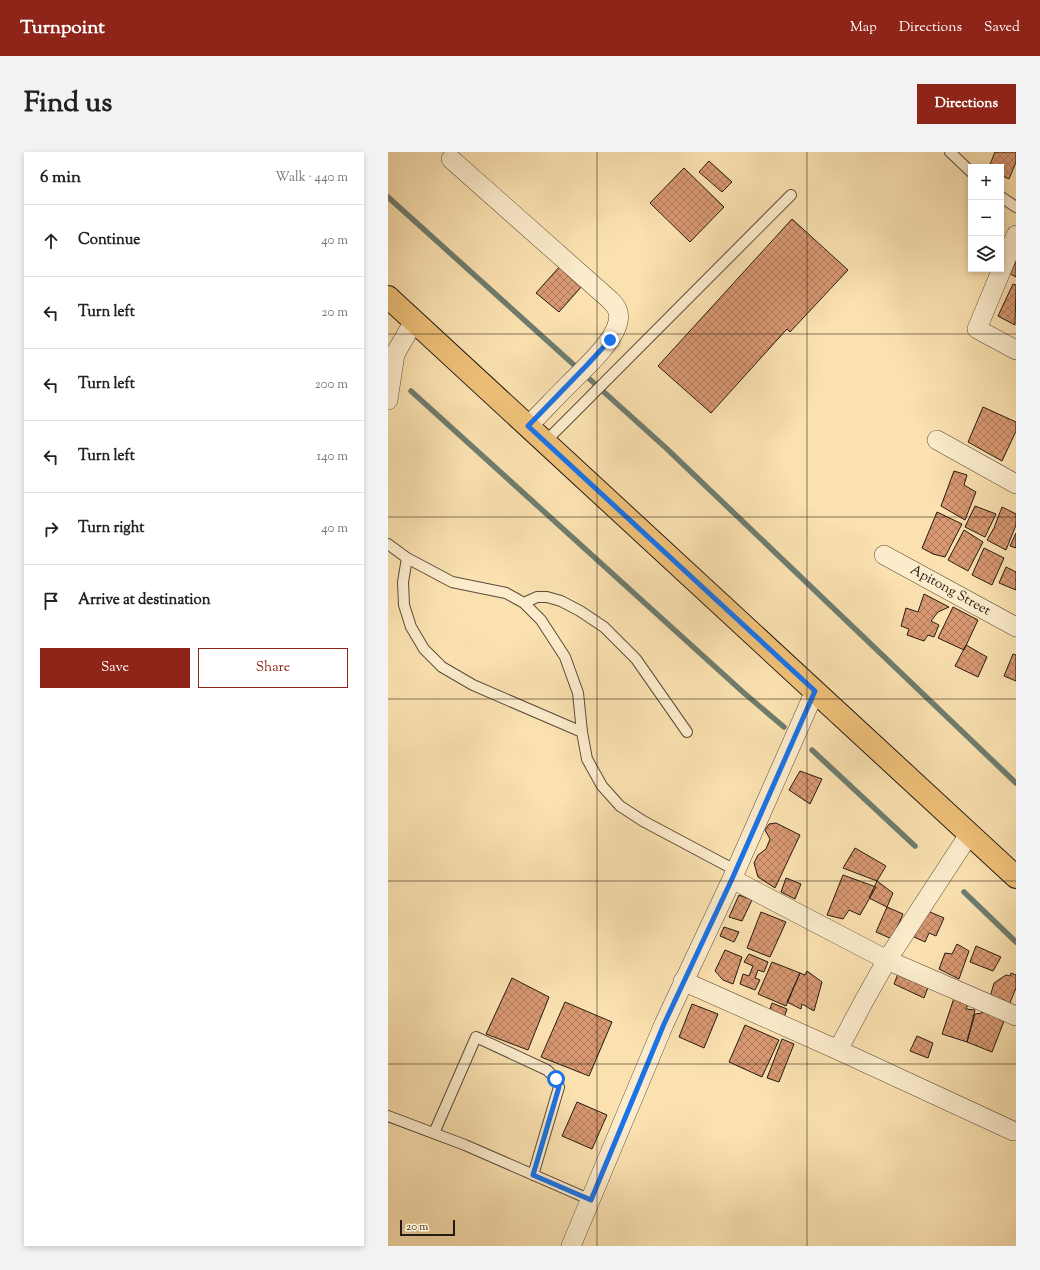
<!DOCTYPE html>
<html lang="en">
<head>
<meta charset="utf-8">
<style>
	:root { --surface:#fff; --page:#f2f2f2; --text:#222; --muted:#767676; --line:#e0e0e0; --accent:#8f2418 }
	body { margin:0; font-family:"Sorts Mill Goudy",serif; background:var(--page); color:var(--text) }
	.controls { position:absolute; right:12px; top:12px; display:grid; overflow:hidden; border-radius:0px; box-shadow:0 2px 6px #0003 }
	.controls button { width:36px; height:36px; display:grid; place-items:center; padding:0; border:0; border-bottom:1px solid var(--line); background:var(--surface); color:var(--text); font:20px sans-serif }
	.scale { position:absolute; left:12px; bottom:10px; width:55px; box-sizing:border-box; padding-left:4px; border:2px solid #251b13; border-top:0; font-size:11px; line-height:14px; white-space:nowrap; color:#251b13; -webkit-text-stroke:3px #fceccc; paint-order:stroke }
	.stop { position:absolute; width:12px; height:12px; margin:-9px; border:3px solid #1a73e8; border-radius:50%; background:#fff }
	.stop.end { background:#1a73e8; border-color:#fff; box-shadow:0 1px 4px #0008 }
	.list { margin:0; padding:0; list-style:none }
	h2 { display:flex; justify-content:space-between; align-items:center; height:52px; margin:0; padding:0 16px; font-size:17px }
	h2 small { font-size:13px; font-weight:400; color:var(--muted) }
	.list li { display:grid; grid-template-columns:26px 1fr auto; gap:12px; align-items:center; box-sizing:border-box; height:72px; padding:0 16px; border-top:1px solid var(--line) }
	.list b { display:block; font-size:15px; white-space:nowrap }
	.list em { font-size:13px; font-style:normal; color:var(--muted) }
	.actions { display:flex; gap:8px; padding:12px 16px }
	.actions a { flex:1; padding:9px 0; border:1px solid var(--accent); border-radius:0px; text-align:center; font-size:14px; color:var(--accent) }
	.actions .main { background:var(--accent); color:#fff }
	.icon { flex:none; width:22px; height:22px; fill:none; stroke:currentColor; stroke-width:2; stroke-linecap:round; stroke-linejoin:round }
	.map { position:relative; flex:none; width:628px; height:1094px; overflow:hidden; border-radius:0px }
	header { display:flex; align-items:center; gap:24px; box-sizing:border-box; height:56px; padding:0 20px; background:var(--accent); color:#fff }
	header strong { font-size:19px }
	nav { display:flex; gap:22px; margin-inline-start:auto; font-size:14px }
	.intro { display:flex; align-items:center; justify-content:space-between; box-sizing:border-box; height:96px; padding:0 24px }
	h1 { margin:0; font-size:28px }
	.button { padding:10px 18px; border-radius:0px; background:var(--accent); color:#fff; font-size:14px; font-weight:700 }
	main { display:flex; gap:24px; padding:0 24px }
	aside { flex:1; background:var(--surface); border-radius:0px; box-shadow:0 2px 6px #0003 }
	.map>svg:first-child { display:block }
</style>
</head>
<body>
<header>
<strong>Turnpoint</strong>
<nav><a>Map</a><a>Directions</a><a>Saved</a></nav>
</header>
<div class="intro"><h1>Find us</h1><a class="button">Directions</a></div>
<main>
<aside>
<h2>6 min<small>Walk · 440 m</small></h2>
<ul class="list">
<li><svg class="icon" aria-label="ahead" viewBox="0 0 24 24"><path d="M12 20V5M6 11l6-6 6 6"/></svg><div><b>Continue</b></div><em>40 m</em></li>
<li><svg class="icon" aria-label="left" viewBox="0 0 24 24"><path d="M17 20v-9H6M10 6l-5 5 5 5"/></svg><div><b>Turn left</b></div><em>20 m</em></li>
<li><svg class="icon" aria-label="left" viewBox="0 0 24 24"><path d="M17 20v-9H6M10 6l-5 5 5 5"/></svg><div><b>Turn left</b></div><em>200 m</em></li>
<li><svg class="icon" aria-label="left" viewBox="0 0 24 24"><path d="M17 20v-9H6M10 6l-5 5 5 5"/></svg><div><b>Turn left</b></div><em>140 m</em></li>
<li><svg class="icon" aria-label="right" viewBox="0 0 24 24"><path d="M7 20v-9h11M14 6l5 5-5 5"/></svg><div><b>Turn right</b></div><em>40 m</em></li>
<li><svg class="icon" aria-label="arrive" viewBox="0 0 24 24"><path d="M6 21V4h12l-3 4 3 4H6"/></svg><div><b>Arrive at destination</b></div></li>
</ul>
<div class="actions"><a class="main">Save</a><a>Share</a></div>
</aside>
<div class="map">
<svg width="628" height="1094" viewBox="0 0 628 1094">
	<defs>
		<pattern id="building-cross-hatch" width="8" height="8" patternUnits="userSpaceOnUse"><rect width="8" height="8" fill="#d89871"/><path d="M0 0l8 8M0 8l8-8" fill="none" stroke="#af7b5c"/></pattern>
	</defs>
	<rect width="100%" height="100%" fill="#fbe1b0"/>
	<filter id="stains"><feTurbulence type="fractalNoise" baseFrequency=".005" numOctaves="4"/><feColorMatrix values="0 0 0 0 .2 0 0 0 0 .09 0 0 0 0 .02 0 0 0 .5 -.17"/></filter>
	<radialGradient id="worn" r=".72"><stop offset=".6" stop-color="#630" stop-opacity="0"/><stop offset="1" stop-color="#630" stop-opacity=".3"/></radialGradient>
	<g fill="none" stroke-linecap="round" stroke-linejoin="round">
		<path stroke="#6e7d6f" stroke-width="5.5" d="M 0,45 L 278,296 L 628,631
			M 23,239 L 356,541 L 396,575
			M 424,598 L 527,694
			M 576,740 L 628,790"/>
	</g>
	<path fill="url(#building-cross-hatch)" stroke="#251b13" d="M 607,0 L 628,0 L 628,10 L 621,27 L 613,23 L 613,15 L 601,15 Z
		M 321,9 L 344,30 L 334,40 L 311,20 Z
		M 296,16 L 336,55 L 302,90 L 262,51 Z
		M 404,67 L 460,118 L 402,180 L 399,177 L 323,261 L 270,214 Z
		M 628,109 L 628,125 L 622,122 Z
		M 173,113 L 195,133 L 171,160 L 148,141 Z
		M 625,132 L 628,133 L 627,173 L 610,164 Z
		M 595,255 L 628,270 L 628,279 L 614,309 L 580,290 Z
		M 566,319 L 579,323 L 576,333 L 588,340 L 577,368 L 553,354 Z
		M 587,354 L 608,362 L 597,385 L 577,375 Z
		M 614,355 L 628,362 L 628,373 L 618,398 L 599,388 L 606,376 Z
		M 549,360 L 574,372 L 557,405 L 545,402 L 534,396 Z
		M 576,378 L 595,390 L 580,419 L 560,408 Z
		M 628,381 L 628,396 L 622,394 Z
		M 596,396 L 616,406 L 604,433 L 584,423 Z
		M 618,415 L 628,420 L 628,438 L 611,431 Z
		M 536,442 L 561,455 L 550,460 L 543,469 L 551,473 L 546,485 L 540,483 L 536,489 L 519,483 L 521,477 L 513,474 L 518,456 L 530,460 Z
		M 565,455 L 590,468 L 576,498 L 550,486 Z
		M 578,493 L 599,505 L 590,525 L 567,514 Z
		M 625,502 L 628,503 L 628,529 L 616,524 Z
		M 412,619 L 434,627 L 422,652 L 401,638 Z
		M 388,671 L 412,683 L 387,736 L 370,725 L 366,711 L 370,703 L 378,697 L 382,687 L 377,678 L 381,672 Z
		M 467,696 L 498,714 L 489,729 L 455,716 Z
		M 455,723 L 488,735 L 472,763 L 461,758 L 455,767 L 439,763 Z
		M 398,726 L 413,732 L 407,747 L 393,740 Z
		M 489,729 L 505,741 L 499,755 L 481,746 Z
		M 351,743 L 364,748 L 354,769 L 341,765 Z
		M 499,755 L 515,762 L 504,787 L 488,780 Z
		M 535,757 L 556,766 L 548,784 L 541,781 L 537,790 L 524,784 Z
		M 373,760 L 398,770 L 382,805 L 359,796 Z
		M 336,775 L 351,780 L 346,790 L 332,784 Z
		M 569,792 L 581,799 L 571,827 L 551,817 L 557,801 L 564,802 Z
		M 588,794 L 613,805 L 605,819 L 582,810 Z
		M 337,798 L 354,805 L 345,832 L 335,828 L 327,819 Z
		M 361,802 L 380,810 L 376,820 L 370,818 L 367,826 L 372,828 L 367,838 L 352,832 L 355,822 L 361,824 L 365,814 L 356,810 Z
		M 384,810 L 412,821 L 398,854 L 370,842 Z
		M 419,819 L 434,830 L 426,859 L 414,852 L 413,857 L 399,850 L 412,821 L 417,823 Z
		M 511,819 L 541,833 L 536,846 L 506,832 Z
		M 623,821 L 628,823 L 628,836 L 621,853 L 602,845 L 606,831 L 618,823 L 622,824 Z
		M 124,826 L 161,845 L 140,898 L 98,882 Z
		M 566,846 L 581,850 L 578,857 L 587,858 L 579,890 L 554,882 Z
		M 177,850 L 224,870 L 201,924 L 153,905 Z
		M 384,851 L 399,857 L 395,869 L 380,863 Z
		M 304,852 L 330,862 L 316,896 L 291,885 Z
		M 599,856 L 618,864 L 604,900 L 579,890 L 587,862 L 594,861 Z
		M 357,873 L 391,888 L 374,925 L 341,910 Z
		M 529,884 L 545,891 L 540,906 L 522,899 Z
		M 394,887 L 406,892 L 391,930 L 379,926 Z
		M 189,950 L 219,963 L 204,997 L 174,984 Z"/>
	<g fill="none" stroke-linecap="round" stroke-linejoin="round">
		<defs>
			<path id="lane" d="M 562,0 L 583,20
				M 613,45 L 628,55
				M 157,290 L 403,43
				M 0,392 L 19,406 L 64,430 L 118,441 L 136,451 L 153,468 L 177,505 L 190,541 L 194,580 L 199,607 L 214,634 L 232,654 L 255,669 L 347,718
				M 19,406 L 15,430 L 16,453 L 23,475 L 36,497 L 54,515 L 85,533 L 194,580
				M 136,451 L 149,445 L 159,445 L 173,449 L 192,459 L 216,475 L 248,507 L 299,580
				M 0,964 L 77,993 L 203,1048
				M 46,981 L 88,885 L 159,918 L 168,927 L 171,935 L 145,1023"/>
			<path id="street" d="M 63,7 L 222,148 C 229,155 232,160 230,170 C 226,190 195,218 181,232 C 167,246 154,260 140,274
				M 628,83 L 589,177 L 628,198
				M 0,211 L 7,202 L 26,169
				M 0,248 L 7,202
				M 549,288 L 628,332
				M 496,403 L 628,475
				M 344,727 L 499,808 L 628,864
				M 295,829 L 450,898 L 625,979
				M 450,898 L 477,847 L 499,808 L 582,681
				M 183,1094 L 276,872 L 344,727 L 427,539"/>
			<path id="primary" d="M 0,145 L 628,725"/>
		</defs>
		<use href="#lane" stroke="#5a4c3a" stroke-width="12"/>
		<use href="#street" stroke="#5a4c3a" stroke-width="20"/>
		<use href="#primary" stroke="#251b13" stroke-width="24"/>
		<use href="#lane" stroke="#fceccc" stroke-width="10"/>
		<use href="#street" stroke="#fceccc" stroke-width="19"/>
		<use href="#primary" stroke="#eec078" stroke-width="22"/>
	</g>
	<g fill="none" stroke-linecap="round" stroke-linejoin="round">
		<path stroke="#1a73e8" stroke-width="5" d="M 168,927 L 171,935 L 145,1023 L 203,1048 L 276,872 L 344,727 L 427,539 L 140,274 L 199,213 L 222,188"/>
	</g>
	<path fill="none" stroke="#251b13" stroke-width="1" stroke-opacity="0.55" d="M 209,0 L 209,1094M 419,0 L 419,1094M 0,182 L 628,182M 0,365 L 628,365M 0,547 L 628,547M 0,729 L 628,729M 0,912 L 628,912"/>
	<g text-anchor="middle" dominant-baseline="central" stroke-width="3" stroke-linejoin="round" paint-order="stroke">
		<g font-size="14" fill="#251b13" stroke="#fceccc">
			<text transform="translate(562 439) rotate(29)">Apitong Street</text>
		</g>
	</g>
	<rect width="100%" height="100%" filter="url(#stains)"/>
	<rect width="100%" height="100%" fill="url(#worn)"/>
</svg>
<div class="controls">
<button>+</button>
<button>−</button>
<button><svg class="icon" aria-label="layers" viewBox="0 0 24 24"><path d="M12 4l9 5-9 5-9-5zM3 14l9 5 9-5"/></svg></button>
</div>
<div class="scale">20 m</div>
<div class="stop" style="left:168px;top:927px"></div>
<div class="stop end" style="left:222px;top:188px"></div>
</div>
</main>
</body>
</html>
